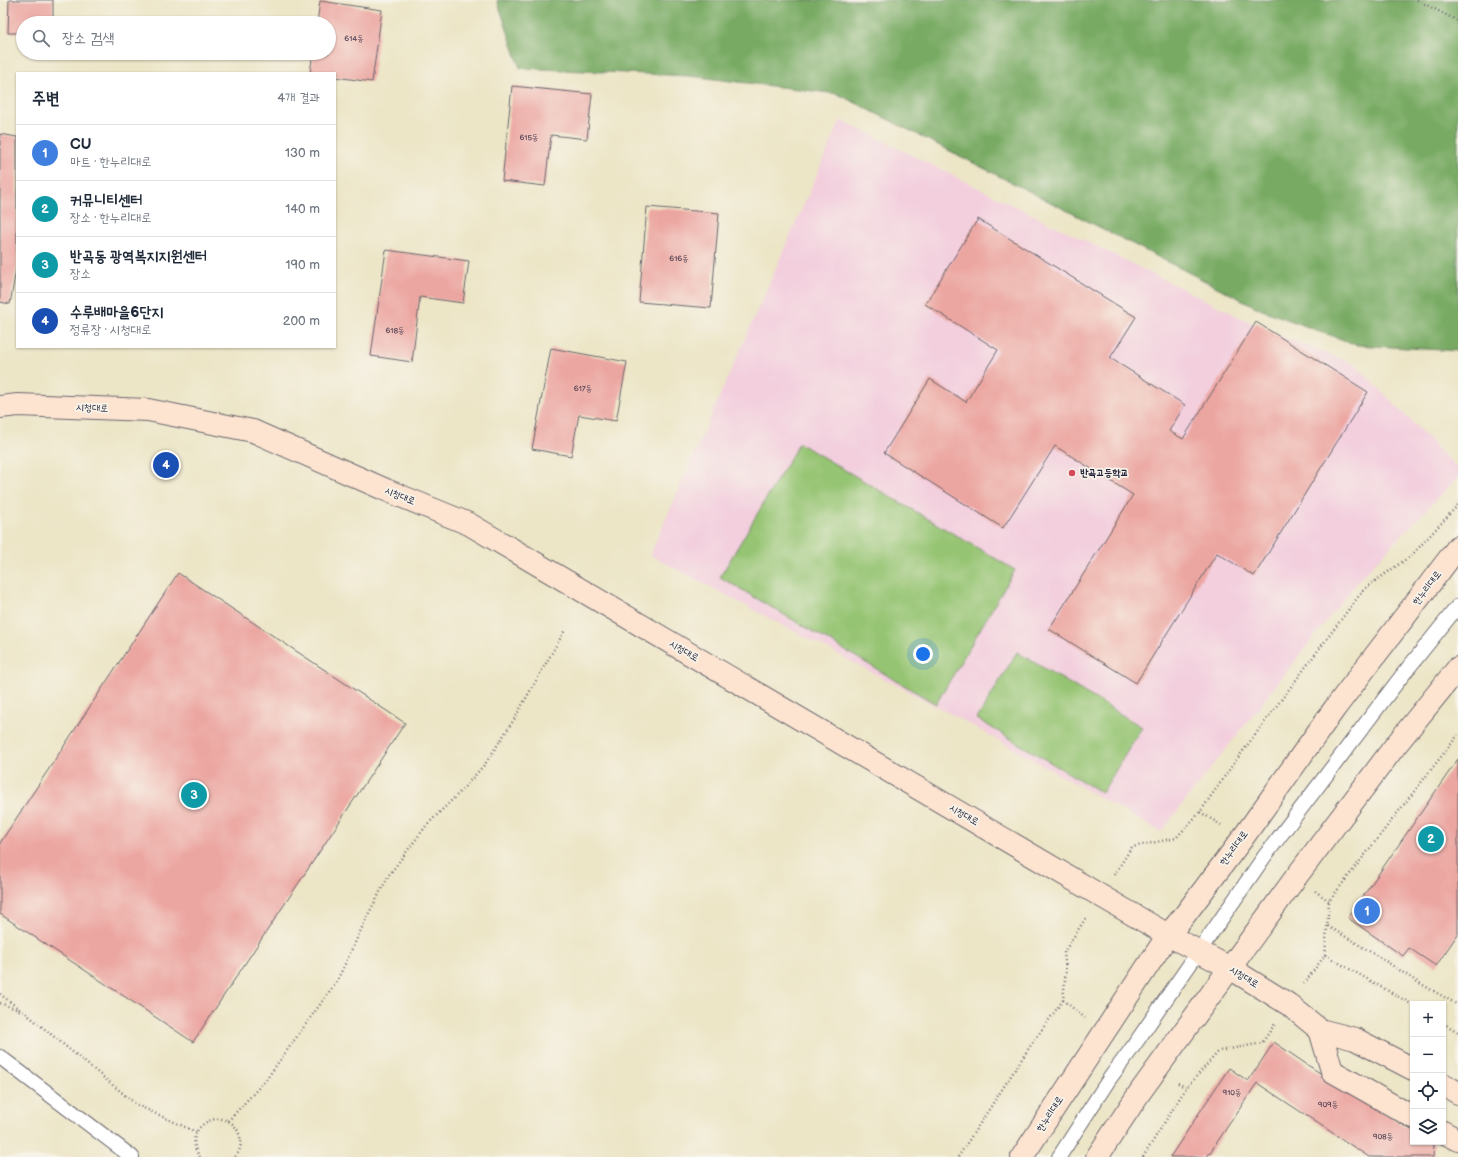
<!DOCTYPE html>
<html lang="ko">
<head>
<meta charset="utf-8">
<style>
	:root { --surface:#fff; --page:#f2f2f3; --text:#1f2937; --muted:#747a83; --line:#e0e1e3; --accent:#d1495b }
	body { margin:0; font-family:"Balsamiq Sans","Poor Story",sans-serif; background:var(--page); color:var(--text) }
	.controls { position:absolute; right:12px; bottom:12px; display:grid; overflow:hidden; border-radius:0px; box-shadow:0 1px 3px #0004 }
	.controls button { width:36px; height:36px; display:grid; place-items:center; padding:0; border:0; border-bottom:1px solid var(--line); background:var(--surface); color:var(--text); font:20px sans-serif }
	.you { position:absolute; left:923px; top:654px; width:14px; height:14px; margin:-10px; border:3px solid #fff; border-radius:50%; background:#1a73e8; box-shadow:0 0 0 6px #1a73e833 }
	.badge { display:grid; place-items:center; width:26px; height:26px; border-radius:50%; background:var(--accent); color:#fff; font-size:13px; font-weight:700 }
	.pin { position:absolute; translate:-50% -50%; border:2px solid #fff; box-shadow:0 1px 4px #0006 }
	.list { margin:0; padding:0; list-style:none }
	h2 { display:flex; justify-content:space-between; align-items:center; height:52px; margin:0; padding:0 16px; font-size:17px }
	h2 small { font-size:13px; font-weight:400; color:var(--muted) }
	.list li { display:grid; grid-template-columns:26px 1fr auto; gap:12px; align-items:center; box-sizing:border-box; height:56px; padding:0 16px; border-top:1px solid var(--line) }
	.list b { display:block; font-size:15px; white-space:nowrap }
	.list p { margin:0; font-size:13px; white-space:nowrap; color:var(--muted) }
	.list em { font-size:13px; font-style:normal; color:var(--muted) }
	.icon { flex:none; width:22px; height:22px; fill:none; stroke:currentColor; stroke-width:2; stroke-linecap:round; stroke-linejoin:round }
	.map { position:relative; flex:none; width:1458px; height:1157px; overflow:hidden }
	.search { position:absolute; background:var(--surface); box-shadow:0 1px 3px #0004; left:16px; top:16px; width:320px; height:44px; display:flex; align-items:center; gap:10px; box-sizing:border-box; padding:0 14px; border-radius:22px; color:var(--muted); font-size:15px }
	.panel { position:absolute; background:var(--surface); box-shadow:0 1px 3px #0004; left:16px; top:72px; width:320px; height:276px; border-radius:0px }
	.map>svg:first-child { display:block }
</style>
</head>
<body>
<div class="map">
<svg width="1458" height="1157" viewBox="0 0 1458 1157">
	<rect width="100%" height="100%" fill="#f7f3e8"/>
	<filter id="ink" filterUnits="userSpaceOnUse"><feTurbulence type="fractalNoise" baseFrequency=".025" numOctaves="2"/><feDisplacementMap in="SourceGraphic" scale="8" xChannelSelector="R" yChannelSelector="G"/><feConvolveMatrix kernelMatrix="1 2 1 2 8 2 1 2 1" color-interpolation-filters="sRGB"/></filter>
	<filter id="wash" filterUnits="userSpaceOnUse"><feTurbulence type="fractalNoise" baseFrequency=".012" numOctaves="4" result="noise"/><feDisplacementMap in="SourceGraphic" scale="16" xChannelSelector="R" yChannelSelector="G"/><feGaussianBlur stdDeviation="0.9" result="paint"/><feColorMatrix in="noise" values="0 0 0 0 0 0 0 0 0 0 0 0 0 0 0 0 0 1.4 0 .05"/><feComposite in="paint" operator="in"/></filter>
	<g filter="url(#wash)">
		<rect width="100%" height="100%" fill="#ece5c6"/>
		<path fill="#f3cfde" d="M 841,120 L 1270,332 L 1356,365 L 1458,469 L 1458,477 L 1361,577 L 1161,832 L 964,721 L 650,555 Z"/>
		<path fill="#95c472" stroke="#5c7356" d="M 799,443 L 1015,570 L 936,704 L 720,577 Z
			M 1017,652 L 1142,727 L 1102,793 L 977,719 Z"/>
		<path fill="#78aa64" stroke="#4d6650" d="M 497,0 L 1458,0 L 1458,351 L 1357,345 L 1262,310 L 838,94 L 689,76 L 520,68 Z"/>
		<g id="blocks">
			<path fill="#eca6a1" d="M 9,0 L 53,0 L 53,23 L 23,23 L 23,33 L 8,33 Z
				M 320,1 L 382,10 L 372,82 L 335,77 L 335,73 L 310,73 L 313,53 L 329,53 L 329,23 L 317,23 Z
				M 512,86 L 592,94 L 587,139 L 551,135 L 545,186 L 502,181 Z
				M 0,134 L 17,137 L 17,264 L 10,304 L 0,302 Z
				M 647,207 L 719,213 L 711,308 L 639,302 Z
				M 978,219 L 1136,317 L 1110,358 L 1185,405 L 1169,431 L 1183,439 L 1256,322 L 1368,392 L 1254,576 L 1217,553 L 1136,683 L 1049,629 L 1133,495 L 1055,446 L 1003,528 L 884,453 L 930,379 L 966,402 L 998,350 L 925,304 Z
				M 386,250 L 469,261 L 463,303 L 420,297 L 412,362 L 371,356 Z
				M 551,348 L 627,362 L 616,421 L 579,415 L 571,456 L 532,449 Z
				M 178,573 L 405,723 L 193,1042 L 0,914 L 0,843 Z
				M 1458,759 L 1458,934 L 1436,966 L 1409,948 L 1403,956 L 1348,918 Z
				M 1274,1042 L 1309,1066 L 1413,1131 L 1413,1142 L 1431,1142 L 1434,1144 L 1433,1157 L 1369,1157 L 1257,1083 L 1207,1157 L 1170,1157 L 1229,1068 L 1248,1081 Z"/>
		</g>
	</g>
	<g filter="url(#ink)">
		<use href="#blocks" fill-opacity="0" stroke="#69666c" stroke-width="1"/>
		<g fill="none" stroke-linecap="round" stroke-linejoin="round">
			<defs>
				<path id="lane" d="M 0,1057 L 132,1157
					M 1059,1157 L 1110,1078 L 1130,1051 L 1264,857 L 1401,677 L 1458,606"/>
				<path id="secondary" d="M 0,407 L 18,405 L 148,410 L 253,431 L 386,490 L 469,524 L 1101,896 L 1168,935 L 1230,968 L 1288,1004 L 1320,1030 L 1355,1039 L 1413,1069
					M 1320,1030 L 1332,1071 L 1413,1117
					M 1443,1084 L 1458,1093
					M 1443,1132 L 1458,1140
					M 1022,1157 L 1168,935 L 1184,916 L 1242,839 L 1335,708 L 1458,547
					M 1097,1157 L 1140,1092 L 1296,877 L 1395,746 L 1458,668"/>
			</defs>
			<use href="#lane" stroke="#69666c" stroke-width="16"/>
			<use href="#secondary" stroke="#69666c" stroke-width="24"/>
			<path stroke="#69666c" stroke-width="2.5" stroke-dasharray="1 3" stroke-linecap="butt" d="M 1417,0 L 1458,21
				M 1200,812 L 1221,825
				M 1114,875 L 1132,847 L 1176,838 L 1200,812 L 1234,763 L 1364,589 L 1412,555 L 1458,505
				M 1315,891 L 1329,901
				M 1328,926 L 1387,962 L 1416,981 L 1458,1005
				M 1325,955 L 1413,1005
				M 1304,984 L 1325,955 L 1329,901 L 1458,735
				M 0,994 L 22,1011
				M 1063,1000 L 1085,1018
				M 0,1003 L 24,1012 L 137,1105 L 196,1132
				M 1443,1023 L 1458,1032
				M 1178,1083 L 1186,1088
				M 228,1121 L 265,1081 L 337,981 L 368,915 L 389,875 L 426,826 L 460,792 L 485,764 L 513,721 L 565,630
				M 200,1157 C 177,1126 230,1100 240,1137 C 242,1144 240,1152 235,1157
				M 958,1157 L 1031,1045 L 1063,1000 L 1066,971 L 1064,952 L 1087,916
				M 1143,1157 L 1186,1088 L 1219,1051 L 1262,1043 L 1275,1024"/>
			<use href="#lane" stroke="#fff" stroke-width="14"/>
			<use href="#secondary" stroke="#fde4d1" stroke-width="22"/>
		</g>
	</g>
	<circle fill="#d1495b" stroke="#f7f3e8" stroke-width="1.5" cx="1072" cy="473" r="4"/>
	<g text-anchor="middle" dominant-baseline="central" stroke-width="3.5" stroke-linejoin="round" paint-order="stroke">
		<g font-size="8" fill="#544354">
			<text x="354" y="38">614동</text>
			<text x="529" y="137">615동</text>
			<text x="679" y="258">616동</text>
			<text x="395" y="330">618동</text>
			<text x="583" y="388">617동</text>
			<text x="1232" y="1092">910동</text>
			<text x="1328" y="1104">909동</text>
			<text x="1383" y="1136">908동</text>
		</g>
		<g font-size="10" fill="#22223b" stroke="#f7f3e8">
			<text transform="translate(92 408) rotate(2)">시청대로</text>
			<text transform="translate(400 496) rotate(22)">시청대로</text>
			<text transform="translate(1427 588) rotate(-53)">한누리대로</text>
			<text transform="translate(684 651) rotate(30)">시청대로</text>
			<text transform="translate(964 815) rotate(30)">시청대로</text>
			<text transform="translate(1234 848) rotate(-54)">한누리대로</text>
			<text transform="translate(1244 977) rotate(31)">시청대로</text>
			<text transform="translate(1050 1114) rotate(-57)">한누리대로</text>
		</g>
		<g font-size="10" font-weight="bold" fill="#22223b" stroke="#f7f3e8" text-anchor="start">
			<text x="1080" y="473">반곡고등학교</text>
		</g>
	</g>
</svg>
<div class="controls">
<button>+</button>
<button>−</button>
<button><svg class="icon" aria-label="locate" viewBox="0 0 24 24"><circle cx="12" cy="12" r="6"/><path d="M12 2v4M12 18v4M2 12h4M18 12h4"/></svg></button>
<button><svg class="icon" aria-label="layers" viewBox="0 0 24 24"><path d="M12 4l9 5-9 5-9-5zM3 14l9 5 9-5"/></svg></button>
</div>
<div class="you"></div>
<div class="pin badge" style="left:1367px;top:911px;background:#3f7fe0">1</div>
<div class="pin badge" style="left:1431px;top:839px;background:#0f9aa8">2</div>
<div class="pin badge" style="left:194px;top:795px;background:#0f9aa8">3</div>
<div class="pin badge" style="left:166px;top:465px;background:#1a4fb4">4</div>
<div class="search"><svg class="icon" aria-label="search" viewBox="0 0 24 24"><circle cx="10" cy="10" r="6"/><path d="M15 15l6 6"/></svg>장소 검색</div>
<section class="panel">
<h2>주변<small>4개 결과</small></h2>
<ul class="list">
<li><span class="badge" style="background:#3f7fe0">1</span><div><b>CU</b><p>마트 · 한누리대로</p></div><em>130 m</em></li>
<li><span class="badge" style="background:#0f9aa8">2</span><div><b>커뮤니티센터</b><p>장소 · 한누리대로</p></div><em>140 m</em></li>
<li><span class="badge" style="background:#0f9aa8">3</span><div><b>반곡동 광역복지지원센터</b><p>장소</p></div><em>190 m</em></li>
<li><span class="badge" style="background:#1a4fb4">4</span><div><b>수루배마을6단지</b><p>정류장 · 시청대로</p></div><em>200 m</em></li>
</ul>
</section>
</div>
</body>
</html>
